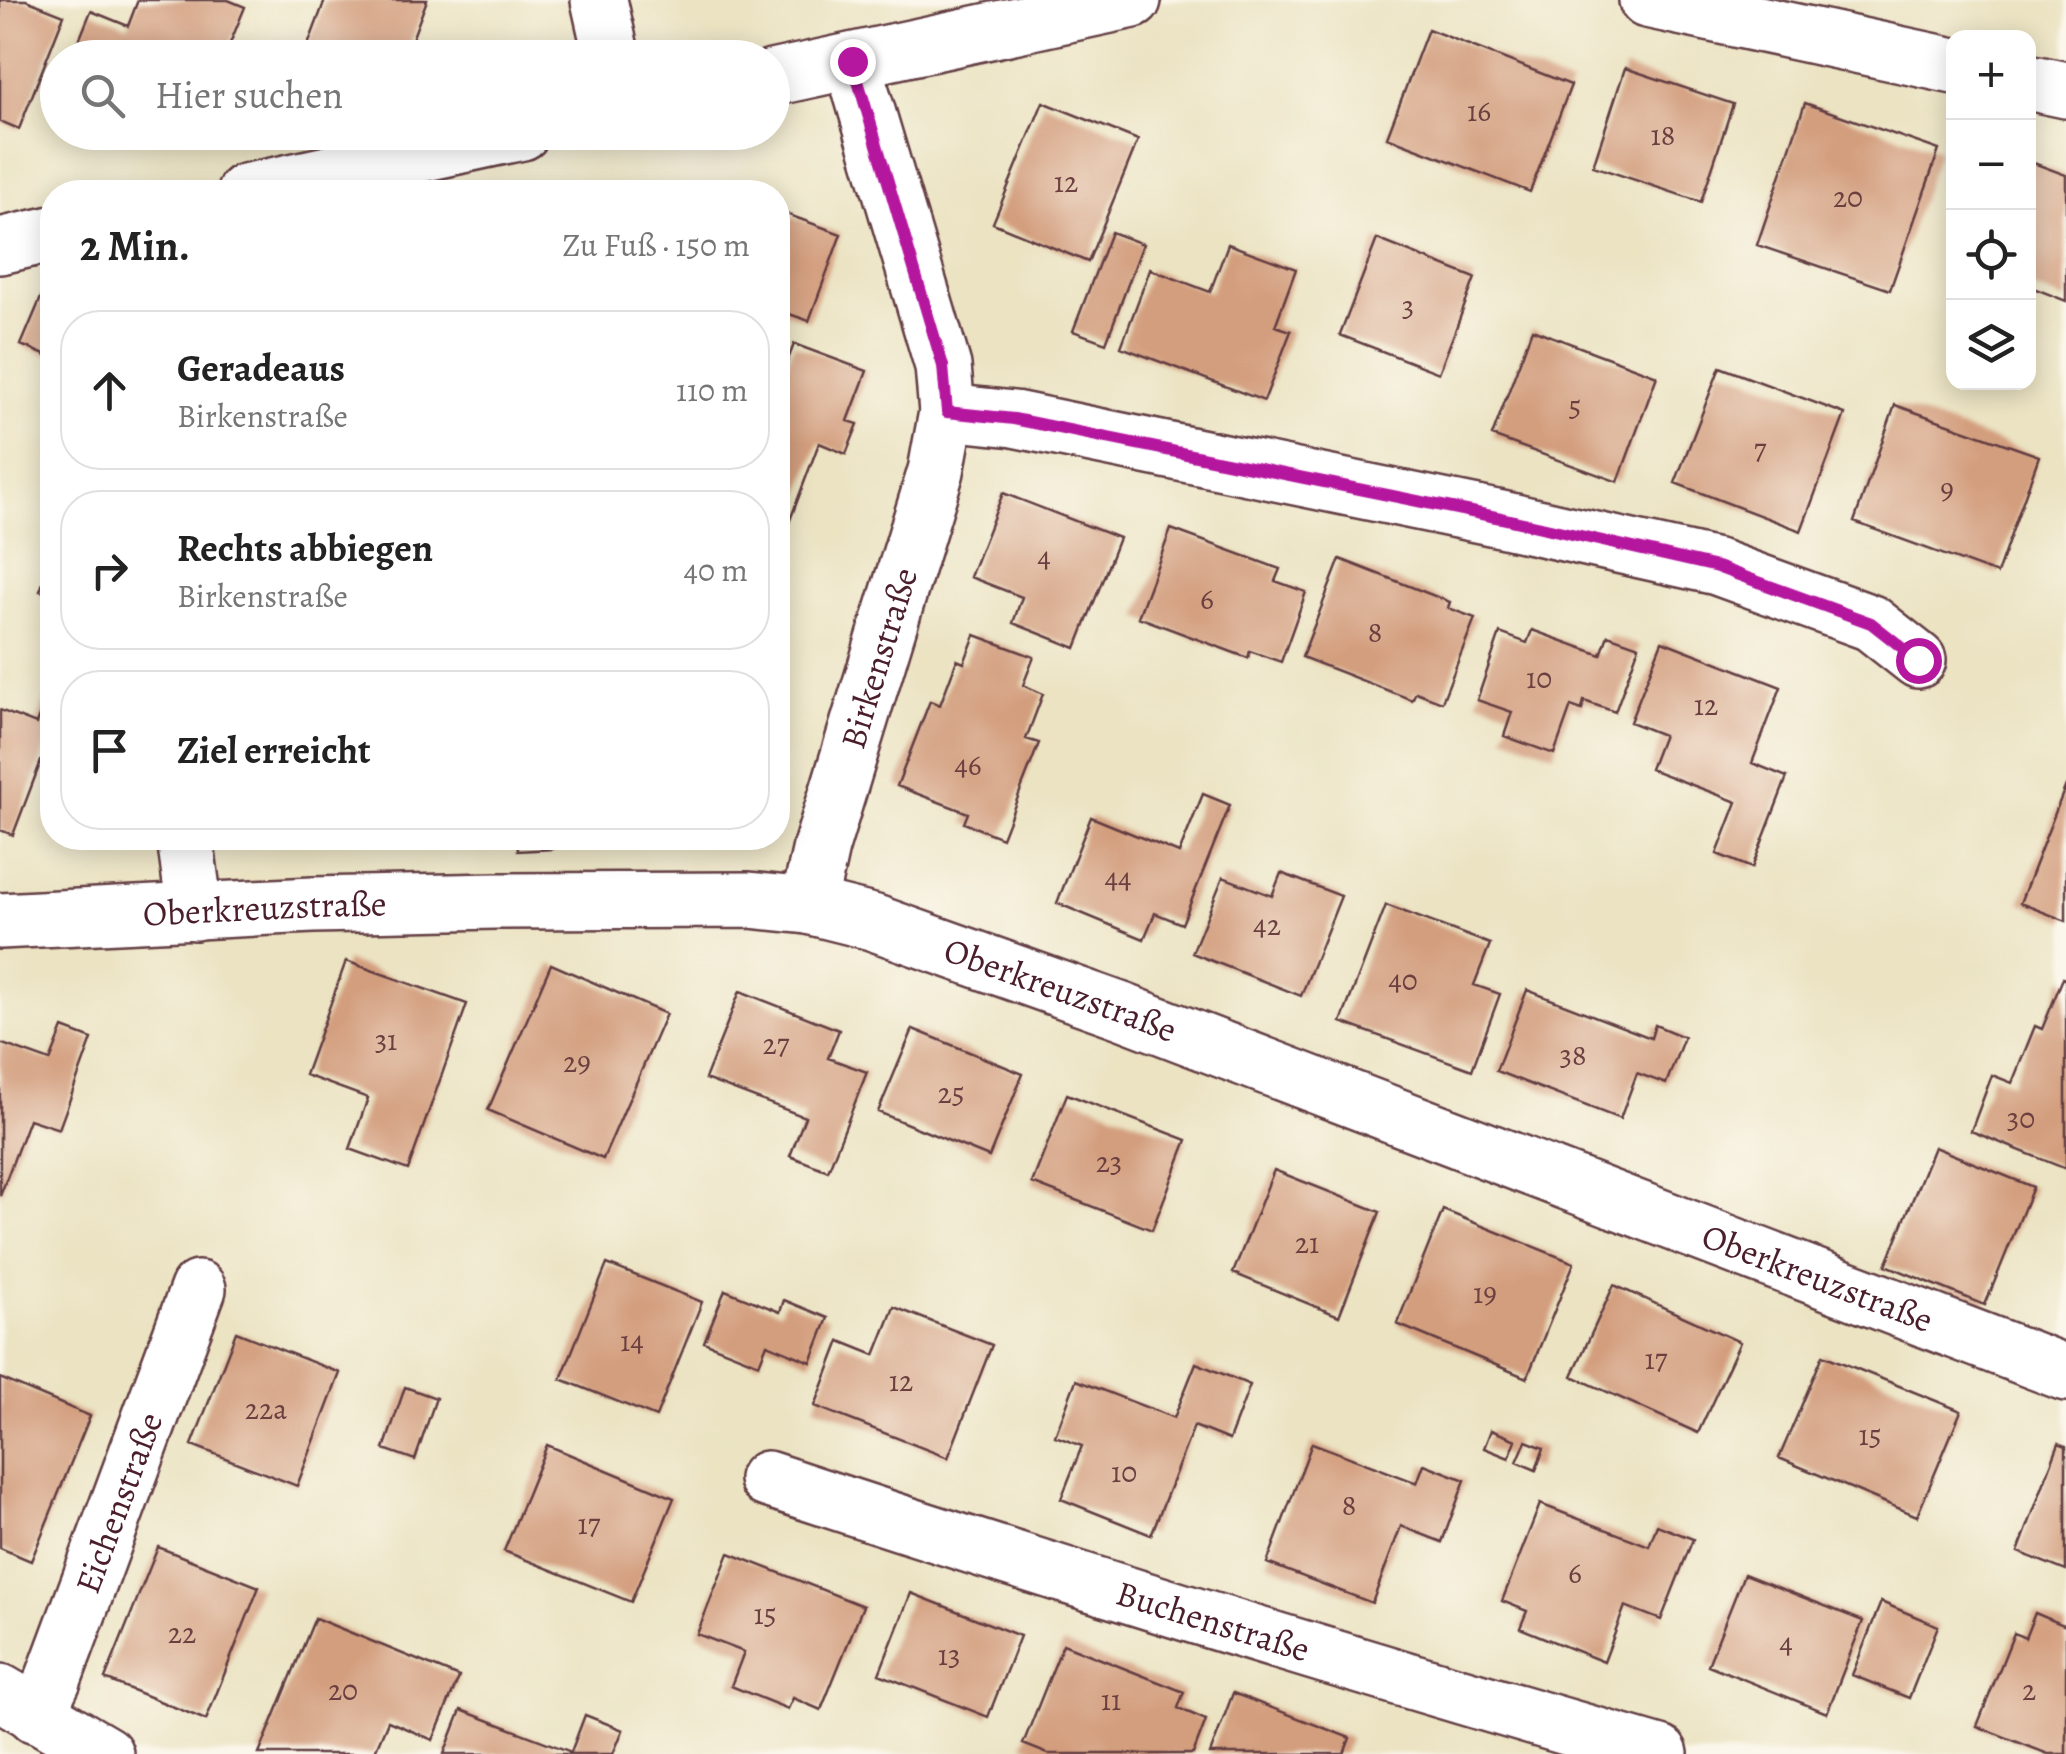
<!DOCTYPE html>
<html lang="de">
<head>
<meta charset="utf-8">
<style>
	:root { --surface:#fff; --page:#f2f2f2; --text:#222; --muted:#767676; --line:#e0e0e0 }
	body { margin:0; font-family:Alegreya,serif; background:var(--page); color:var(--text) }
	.controls { position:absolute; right:30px; top:30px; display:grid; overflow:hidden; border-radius:20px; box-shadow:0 5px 25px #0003 }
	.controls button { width:90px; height:90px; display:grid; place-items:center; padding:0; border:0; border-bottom:2px solid var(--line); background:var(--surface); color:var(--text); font:50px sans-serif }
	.stop { position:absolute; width:30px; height:30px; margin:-22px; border:8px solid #b5179e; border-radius:50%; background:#fff }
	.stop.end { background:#b5179e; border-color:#fff; box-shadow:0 2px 10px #0008 }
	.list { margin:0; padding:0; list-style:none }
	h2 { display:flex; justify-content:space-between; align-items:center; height:130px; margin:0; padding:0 40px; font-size:42px }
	h2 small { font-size:32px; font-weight:400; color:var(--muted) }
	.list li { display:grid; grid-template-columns:65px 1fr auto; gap:30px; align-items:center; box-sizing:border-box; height:160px; margin:0 20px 20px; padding:0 20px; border:2px solid var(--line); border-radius:40px }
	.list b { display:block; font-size:38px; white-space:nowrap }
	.list p { margin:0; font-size:32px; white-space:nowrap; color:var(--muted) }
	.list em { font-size:32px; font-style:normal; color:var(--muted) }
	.icon { flex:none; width:55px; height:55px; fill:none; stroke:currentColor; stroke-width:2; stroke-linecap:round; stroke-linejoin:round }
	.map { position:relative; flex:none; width:2066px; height:1754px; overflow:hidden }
	.search { position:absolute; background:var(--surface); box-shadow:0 5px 25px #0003; left:40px; top:40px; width:750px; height:110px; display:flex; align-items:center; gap:25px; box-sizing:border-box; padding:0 35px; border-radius:55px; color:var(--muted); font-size:38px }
	.panel { position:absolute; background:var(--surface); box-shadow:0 5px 25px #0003; left:40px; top:180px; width:750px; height:670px; border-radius:40px }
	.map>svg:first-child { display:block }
</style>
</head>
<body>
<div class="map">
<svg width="2066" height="1754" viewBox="0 0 2066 1754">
	<rect width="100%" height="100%" fill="#fbf7ec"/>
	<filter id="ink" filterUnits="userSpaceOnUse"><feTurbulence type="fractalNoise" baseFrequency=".01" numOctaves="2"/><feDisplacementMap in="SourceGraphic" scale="20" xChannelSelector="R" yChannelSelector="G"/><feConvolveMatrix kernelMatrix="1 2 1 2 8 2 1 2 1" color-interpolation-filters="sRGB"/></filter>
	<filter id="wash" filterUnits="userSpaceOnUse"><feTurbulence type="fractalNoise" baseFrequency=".0048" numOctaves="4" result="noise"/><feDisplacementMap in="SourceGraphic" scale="40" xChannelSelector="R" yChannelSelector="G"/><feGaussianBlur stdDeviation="2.25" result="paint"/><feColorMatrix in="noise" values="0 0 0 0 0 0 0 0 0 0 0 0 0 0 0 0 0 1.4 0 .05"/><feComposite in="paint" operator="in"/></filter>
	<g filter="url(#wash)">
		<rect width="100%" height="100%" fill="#ebe3c2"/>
		<g id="blocks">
			<path fill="#d39e7e" d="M 0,0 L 26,0 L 64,15 L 19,129 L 0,121 Z
				M 138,0 L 228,0 L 245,7 L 224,58 L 72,58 L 91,11 L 128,26 Z
				M 325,0 L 427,0 L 405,58 L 338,58 L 308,45 Z
				M 1428,29 L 1571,85 L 1530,192 L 1387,137 Z
				M 1625,68 L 1733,104 L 1701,202 L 1593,166 Z
				M 1043,102 L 1138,140 L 1088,262 L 993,223 Z
				M 1805,103 L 1939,150 L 1890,290 L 1757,245 Z
				M 2028,161 L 2066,175 L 2066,301 L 2028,286 Z
				M 778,211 L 841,234 L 809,321 L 778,310 Z
				M 1111,232 L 1143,244 L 1106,343 L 1073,331 Z
				M 1377,239 L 1475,278 L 1439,373 L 1340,335 Z
				M 1228,244 L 1296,269 L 1275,326 L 1291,331 L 1264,401 L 1121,347 L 1150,269 L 1210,292 Z
				M 48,281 L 52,283 L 52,358 L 21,345 Z
				M 1532,329 L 1657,376 L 1618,482 L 1492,436 Z
				M 794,344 L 867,371 L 848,421 L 858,424 L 846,454 L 819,443 L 778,552 L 778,426 L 788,398 L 778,394 L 778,386 Z
				M 1720,367 L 1845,414 L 1801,531 L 1675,483 Z
				M 1895,405 L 2039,456 L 1997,574 L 1854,522 Z
				M 1003,493 L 1119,538 L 1076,648 L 1013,623 L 1022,597 L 970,577 Z
				M 1171,529 L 1280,569 L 1275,581 L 1306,592 L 1281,662 L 1250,651 L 1248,658 L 1138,617 Z
				M 52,558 L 52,596 L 40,591 Z
				M 1340,559 L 1450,602 L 1448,608 L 1475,618 L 1442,702 L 1416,692 L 1412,700 L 1302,657 Z
				M 1532,630 L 1601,655 L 1608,635 L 1639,646 L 1615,712 L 1584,701 L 1582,710 L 1571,706 L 1554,754 L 1504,736 L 1512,712 L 1477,700 L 1500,633 L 1527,643 Z
				M 975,635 L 1034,657 L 1023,685 L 1043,694 L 1026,739 L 1039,743 L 1002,838 L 964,823 L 968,813 L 897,786 L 930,701 L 940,705 L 957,660 L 964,663 Z
				M 1662,641 L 1781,687 L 1752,763 L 1787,777 L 1752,868 L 1717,854 L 1737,802 L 1650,769 L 1663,735 L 1630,722 Z
				M 48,693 L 52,695 L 52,732 L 13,835 L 0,830 L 0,710 L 36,724 Z
				M 2066,785 L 2066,921 L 2020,903 Z
				M 1203,794 L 1230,805 L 1182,924 L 1155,913 L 1144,939 L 1057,903 L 1091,817 L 1179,853 Z
				M 517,838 L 550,838 L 552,849 L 518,851 Z
				M 1281,873 L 1341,896 L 1301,996 L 1192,953 L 1223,877 L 1272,896 Z
				M 1386,905 L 1490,944 L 1474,985 L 1500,994 L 1472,1070 L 1341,1022 Z
				M 346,961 L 467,1004 L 408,1170 L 350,1149 L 368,1098 L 305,1075 Z
				M 551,964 L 666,1014 L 603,1159 L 488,1110 Z
				M 2063,978 L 2066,979 L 2066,1169 L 1971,1131 L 1992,1075 L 2012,1083 L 2035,1026 L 2042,1029 Z
				M 1527,990 L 1651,1038 L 1655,1025 L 1684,1037 L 1666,1084 L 1637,1073 L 1620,1119 L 1496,1071 Z
				M 740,991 L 839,1030 L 828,1058 L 867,1072 L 828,1171 L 790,1156 L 805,1117 L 705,1079 Z
				M 63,1028 L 92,1039 L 59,1129 L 29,1119 L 0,1196 L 0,1043 L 50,1061 Z
				M 913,1029 L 1023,1074 L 989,1157 L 878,1112 Z
				M 1067,1094 L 1187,1140 L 1152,1230 L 1032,1183 Z
				M 1934,1147 L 2033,1187 L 1985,1305 L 1886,1265 Z
				M 1274,1170 L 1380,1212 L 1339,1316 L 1233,1273 Z
				M 1443,1210 L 1574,1263 L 1527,1378 L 1397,1324 Z
				M 607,1264 L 702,1302 L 656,1417 L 561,1379 Z
				M 1614,1285 L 1740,1342 L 1698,1433 L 1572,1376 Z
				M 725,1290 L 780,1312 L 784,1300 L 828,1318 L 811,1362 L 767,1344 L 759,1364 L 704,1342 Z
				M 894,1307 L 992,1345 L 948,1458 L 815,1406 L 840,1341 L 875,1355 Z
				M 236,1332 L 340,1373 L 297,1486 L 192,1445 Z
				M 1823,1355 L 1961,1411 L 1917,1516 L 1779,1458 Z
				M 1196,1363 L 1250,1385 L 1229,1440 L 1194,1426 L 1151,1535 L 1061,1499 L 1082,1446 L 1055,1436 L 1076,1380 L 1174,1418 Z
				M 0,1378 L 90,1416 L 31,1561 L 0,1548 Z
				M 405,1387 L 436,1398 L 415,1460 L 384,1449 Z
				M 1491,1430 L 1516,1440 L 1509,1458 L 1484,1448 Z
				M 1526,1441 L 1544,1448 L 1536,1470 L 1517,1462 Z
				M 1312,1443 L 1417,1483 L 1424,1464 L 1465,1480 L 1442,1542 L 1401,1526 L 1372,1603 L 1267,1563 Z
				M 2059,1443 L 2066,1446 L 2066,1571 L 2018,1552 Z
				M 547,1445 L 674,1498 L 631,1602 L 504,1551 Z
				M 1540,1504 L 1649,1546 L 1657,1525 L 1693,1539 L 1661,1620 L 1625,1606 L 1604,1662 L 1520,1628 L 1527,1611 L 1502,1601 Z
				M 158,1547 L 259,1587 L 206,1720 L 105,1679 Z
				M 729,1553 L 863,1606 L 821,1710 L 793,1698 L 788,1709 L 731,1686 L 744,1652 L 697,1634 Z
				M 1744,1574 L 1863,1621 L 1827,1713 L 1708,1665 Z
				M 911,1593 L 1020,1636 L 988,1717 L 879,1674 Z
				M 1881,1602 L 1938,1626 L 1909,1698 L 1852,1675 Z
				M 2035,1613 L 2066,1626 L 2066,1754 L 2048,1754 L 1977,1726 L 2014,1633 L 2025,1638 Z
				M 315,1618 L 459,1677 L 433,1740 L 388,1721 L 374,1754 L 259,1754 Z
				M 1063,1644 L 1184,1692 L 1178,1708 L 1206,1720 L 1193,1754 L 1048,1754 L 1023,1744 Z
				M 1233,1693 L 1350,1738 L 1344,1754 L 1210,1754 Z
				M 461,1710 L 571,1752 L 585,1715 L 623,1730 L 613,1754 L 444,1754 Z"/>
		</g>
	</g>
	<g filter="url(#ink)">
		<use href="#blocks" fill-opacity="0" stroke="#623c42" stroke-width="2.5"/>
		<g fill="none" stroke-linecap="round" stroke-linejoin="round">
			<defs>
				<g id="minor">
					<path d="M 599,0 L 612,58"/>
					<path d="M 1647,0 L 1954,66"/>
					<path d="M 772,78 L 1133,0"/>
					<path d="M 2028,82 L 2066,90"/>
					<path d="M 245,192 L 522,132"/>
					<path d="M 0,246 L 52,234"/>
					<path d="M 947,412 L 1014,419 L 1501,519 L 1717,567 L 1871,623 L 1918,660"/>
					<path d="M 185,838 L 195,912"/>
					<path id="s1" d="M 808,906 L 821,847 L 936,471 L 947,412 L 943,366 L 852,61"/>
					<path id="s2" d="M 0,921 L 313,905 L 496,901 L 749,900 L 808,906 L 872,922 L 1122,1011 L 2066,1373"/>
					<path id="s3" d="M 767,1479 C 1063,1577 1361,1668 1660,1754"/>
					<path d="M 0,1692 L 105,1754"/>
					<path id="s4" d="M 36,1715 L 53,1680 L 198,1289"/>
				</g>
			</defs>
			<use href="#minor" stroke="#623c42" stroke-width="60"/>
			<use href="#minor" stroke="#fff" stroke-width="55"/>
		</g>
	</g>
	<g fill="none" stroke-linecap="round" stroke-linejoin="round" filter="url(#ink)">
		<path stroke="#b5179e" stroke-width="12" d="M 852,61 L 943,366 L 947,412 L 1014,419 L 1501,518 L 1717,567 L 1871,623 L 1918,660"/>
	</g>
	<g text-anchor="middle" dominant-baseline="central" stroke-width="8" stroke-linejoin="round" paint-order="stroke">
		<g font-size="30" fill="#6c3f40">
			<text x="1479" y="111">16</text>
			<text x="1663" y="135">18</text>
			<text x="1066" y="182">12</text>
			<text x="1848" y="197">20</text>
			<text x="1408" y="306">3</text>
			<text x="1575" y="406">5</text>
			<text x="1760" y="449">7</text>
			<text x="1947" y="489">9</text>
			<text x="1044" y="557">4</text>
			<text x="1207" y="599">6</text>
			<text x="1375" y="632">8</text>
			<text x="1539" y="678">10</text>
			<text x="1706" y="705">12</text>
			<text x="968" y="765">46</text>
			<text x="1118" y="878">44</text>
			<text x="1267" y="925">42</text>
			<text x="1403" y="980">40</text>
			<text x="386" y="1040">31</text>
			<text x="776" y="1044">27</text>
			<text x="1573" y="1055">38</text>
			<text x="577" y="1062">29</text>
			<text x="951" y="1093">25</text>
			<text x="2021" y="1118">30</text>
			<text x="1109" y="1162">23</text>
			<text x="1307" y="1243">21</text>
			<text x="1485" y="1293">19</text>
			<text x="632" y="1341">14</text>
			<text x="1656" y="1359">17</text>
			<text x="901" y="1381">12</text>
			<text x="266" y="1409">22a</text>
			<text x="1870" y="1435">15</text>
			<text x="1124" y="1472">10</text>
			<text x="1349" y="1505">8</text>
			<text x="589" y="1524">17</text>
			<text x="1575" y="1573">6</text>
			<text x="765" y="1614">15</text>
			<text x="182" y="1633">22</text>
			<text x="1786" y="1643">4</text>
			<text x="949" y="1655">13</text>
			<text x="343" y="1690">20</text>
			<text x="2029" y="1690">2</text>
			<text x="1111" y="1700">11</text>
		</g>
		<g font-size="35" fill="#4a1f2b" stroke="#fbf7ec">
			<text stroke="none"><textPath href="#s1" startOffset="258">Birkenstraße</textPath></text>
			<text stroke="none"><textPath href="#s2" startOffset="265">Oberkreuzstraße</textPath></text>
			<text stroke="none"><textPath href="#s2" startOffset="1075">Oberkreuzstraße</textPath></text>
			<text stroke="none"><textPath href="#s2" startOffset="1885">Oberkreuzstraße</textPath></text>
			<text stroke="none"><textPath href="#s4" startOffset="228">Eichenstraße</textPath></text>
			<text stroke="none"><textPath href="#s3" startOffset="468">Buchenstraße</textPath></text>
		</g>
	</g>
</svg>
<div class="controls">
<button>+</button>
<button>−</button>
<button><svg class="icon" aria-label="locate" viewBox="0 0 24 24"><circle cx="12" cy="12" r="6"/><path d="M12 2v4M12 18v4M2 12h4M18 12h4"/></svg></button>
<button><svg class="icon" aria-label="layers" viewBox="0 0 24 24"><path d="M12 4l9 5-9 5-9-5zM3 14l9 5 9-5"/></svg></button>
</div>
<div class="stop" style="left:1918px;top:660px"></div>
<div class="stop end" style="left:852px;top:61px"></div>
<div class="search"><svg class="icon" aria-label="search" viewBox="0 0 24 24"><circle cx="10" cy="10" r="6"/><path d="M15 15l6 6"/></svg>Hier suchen</div>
<section class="panel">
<h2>2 Min.<small>Zu Fuß · 150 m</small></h2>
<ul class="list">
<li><svg class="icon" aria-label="ahead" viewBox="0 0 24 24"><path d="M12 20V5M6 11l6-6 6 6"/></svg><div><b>Geradeaus</b><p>Birkenstraße</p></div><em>110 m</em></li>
<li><svg class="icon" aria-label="right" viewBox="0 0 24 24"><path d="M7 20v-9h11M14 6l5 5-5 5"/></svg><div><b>Rechts abbiegen</b><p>Birkenstraße</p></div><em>40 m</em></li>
<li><svg class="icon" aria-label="arrive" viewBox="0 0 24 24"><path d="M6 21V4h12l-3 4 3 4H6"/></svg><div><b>Ziel erreicht</b></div></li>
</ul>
</section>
</div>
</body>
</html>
